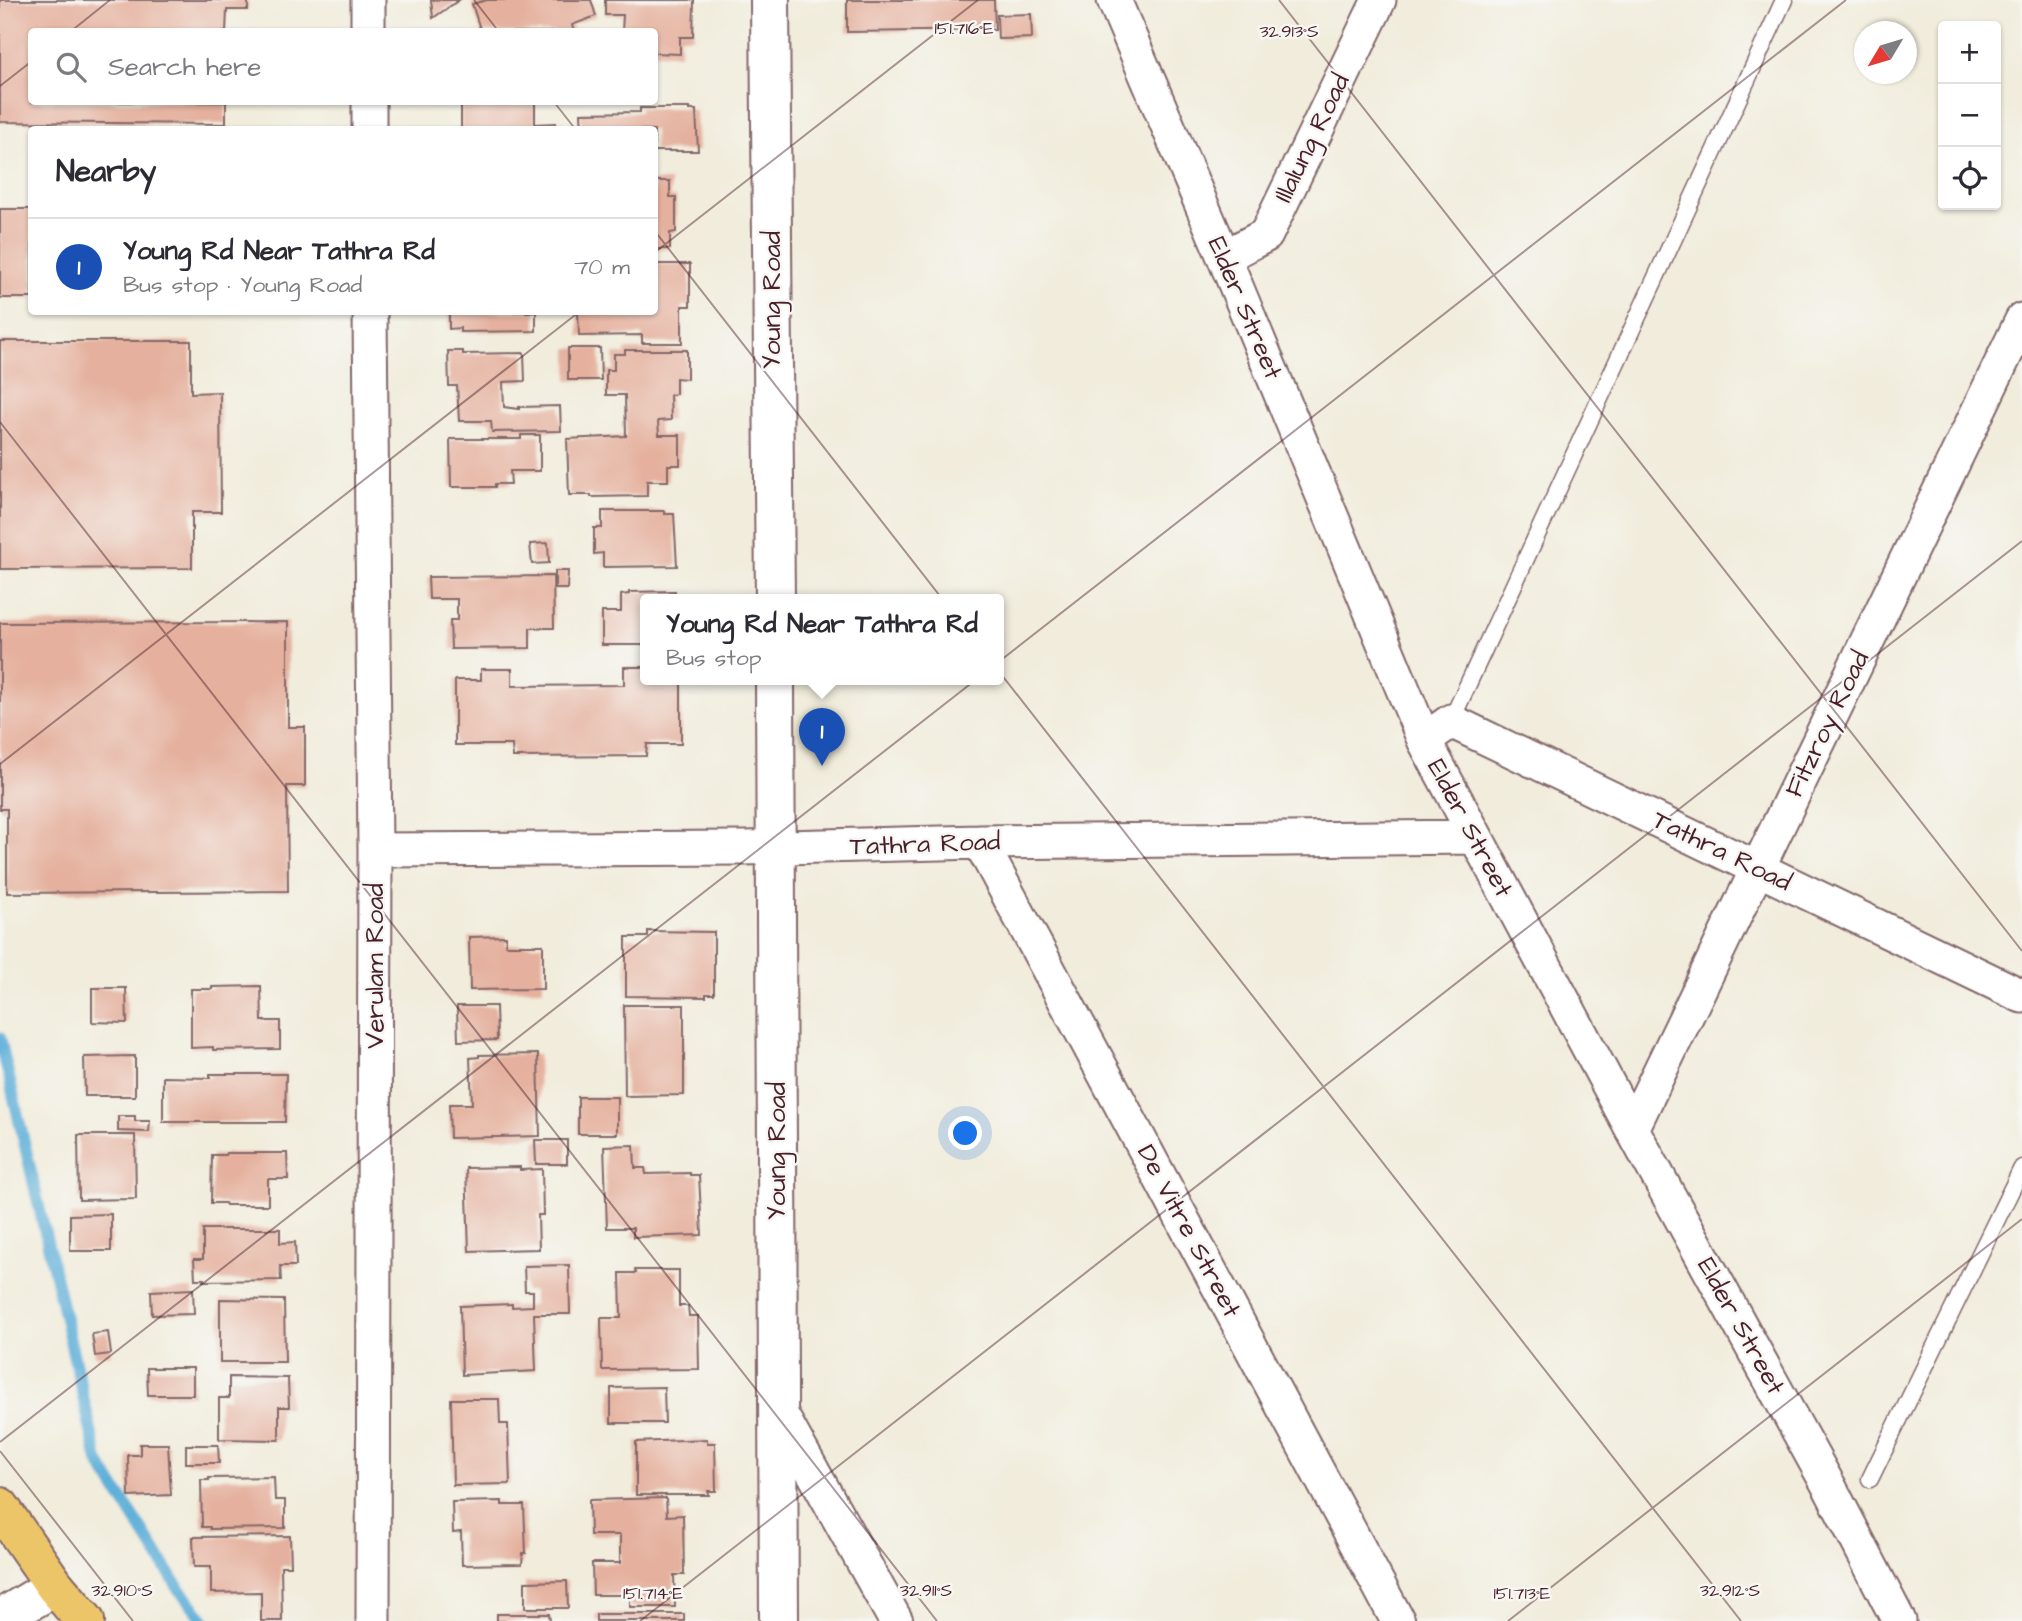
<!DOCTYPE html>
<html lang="en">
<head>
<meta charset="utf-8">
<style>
	:root { --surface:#fff; --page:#f7f7f7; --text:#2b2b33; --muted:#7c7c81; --line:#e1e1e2; --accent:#7c3aed }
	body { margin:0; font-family:"Architects Daughter",sans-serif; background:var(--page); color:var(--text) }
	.controls { position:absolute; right:21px; top:21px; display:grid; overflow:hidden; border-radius:7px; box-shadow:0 2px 5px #0004 }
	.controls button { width:63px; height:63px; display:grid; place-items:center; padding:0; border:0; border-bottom:2px solid var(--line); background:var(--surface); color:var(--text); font:35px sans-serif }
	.compass { position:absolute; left:1854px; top:21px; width:63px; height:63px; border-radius:50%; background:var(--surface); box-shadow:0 2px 5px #0004; rotate:232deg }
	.you { position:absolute; left:966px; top:1134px; width:24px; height:24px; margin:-18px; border:5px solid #fff; border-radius:50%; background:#1a73e8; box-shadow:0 0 0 10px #1a73e833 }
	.badge { display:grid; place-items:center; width:46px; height:46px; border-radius:50%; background:var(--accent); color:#fff; font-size:23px; font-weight:700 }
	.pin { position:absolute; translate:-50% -58px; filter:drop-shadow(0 2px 4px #0008) }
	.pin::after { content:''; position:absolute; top:37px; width:24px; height:21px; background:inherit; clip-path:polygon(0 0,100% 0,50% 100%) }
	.popup { position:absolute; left:640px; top:594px; width:364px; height:91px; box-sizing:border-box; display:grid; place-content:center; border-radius:7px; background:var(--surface); filter:drop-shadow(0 2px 5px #0005); font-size:23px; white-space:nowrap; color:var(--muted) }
	.popup b { font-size:26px; color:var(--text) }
	.popup::after { content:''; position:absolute; left:50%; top:100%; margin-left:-14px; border:14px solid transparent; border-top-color:var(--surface) }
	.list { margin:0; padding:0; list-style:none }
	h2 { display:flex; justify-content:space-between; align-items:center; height:91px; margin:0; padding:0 28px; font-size:30px }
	h2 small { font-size:23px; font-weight:400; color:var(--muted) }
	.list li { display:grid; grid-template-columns:46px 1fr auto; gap:21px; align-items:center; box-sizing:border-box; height:98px; padding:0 28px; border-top:2px solid var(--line) }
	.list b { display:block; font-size:26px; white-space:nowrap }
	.list p { margin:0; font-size:23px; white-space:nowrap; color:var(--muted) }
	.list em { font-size:23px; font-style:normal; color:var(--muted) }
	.icon { flex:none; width:38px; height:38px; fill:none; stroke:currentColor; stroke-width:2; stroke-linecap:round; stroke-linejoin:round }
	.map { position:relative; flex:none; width:2022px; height:1621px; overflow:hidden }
	.search { position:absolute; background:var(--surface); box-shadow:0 2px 5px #0004; left:28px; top:28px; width:630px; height:77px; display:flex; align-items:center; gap:18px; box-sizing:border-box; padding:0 24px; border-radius:7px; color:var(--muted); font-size:26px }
	.panel { position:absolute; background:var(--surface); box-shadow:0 2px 5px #0004; left:28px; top:126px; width:630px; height:189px; border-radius:7px }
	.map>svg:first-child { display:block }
</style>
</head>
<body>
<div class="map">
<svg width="2022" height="1621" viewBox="0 0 2022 1621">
	<rect width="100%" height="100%" fill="#f6f6f2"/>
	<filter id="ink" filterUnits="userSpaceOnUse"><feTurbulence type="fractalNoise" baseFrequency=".0143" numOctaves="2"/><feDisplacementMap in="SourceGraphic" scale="14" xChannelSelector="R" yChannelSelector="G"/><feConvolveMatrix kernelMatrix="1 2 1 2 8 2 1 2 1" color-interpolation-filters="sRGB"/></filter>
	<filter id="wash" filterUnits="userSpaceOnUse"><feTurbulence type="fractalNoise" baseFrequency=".00686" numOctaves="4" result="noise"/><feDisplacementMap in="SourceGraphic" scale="28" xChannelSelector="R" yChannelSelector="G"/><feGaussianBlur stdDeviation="1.57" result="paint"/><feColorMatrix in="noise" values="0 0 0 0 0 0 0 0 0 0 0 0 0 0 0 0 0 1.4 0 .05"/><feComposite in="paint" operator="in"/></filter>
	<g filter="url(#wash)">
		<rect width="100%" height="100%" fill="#f1ecdb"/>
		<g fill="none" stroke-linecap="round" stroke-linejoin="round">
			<path stroke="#5dafd8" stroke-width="12" d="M 0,1038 L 98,1461 L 180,1590 L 205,1621"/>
		</g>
		<g id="blocks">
			<path fill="#e5b19e" d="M 0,0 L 248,0 L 248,10 L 227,10 L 226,32 L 32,32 L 32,102 L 226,102 L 226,124 L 0,122 Z
				M 431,0 L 459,0 L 433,18 Z
				M 487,0 L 591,0 L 596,16 L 572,25 L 574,32 L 481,32 L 472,4 Z
				M 605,0 L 694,0 L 693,37 L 680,37 L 680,54 L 654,53 L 654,32 L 622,32 L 623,15 L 605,15 Z
				M 847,0 L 994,0 L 995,30 L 847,32 Z
				M 1031,14 L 1032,38 L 998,39 L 997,15 Z
				M 461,102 L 535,102 L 535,124 L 556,123 L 556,130 L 461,130 Z
				M 640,108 L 689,108 L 689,110 L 696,110 L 698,151 L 654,151 L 654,130 L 582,130 L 581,113 L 640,112 Z
				M 654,181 L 670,181 L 670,197 L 676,197 L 676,232 L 670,233 L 670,249 L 654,249 Z
				M 0,209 L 32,209 L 32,298 L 0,298 Z
				M 654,264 L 690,264 L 690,306 L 682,306 L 682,343 L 642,343 L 642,335 L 579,336 L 578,312 L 654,312 Z
				M 449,312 L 536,312 L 536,331 L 460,332 L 460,328 L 449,329 Z
				M 0,341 L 191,341 L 191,393 L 220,392 L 221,512 L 192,512 L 192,568 L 0,569 Z
				M 568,348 L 600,348 L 601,380 L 568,380 Z
				M 625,350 L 687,350 L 687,379 L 676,378 L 676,394 L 670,395 L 671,420 L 658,421 L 659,435 L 680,435 L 680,465 L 668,465 L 668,481 L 647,481 L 647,496 L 591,497 L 591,495 L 569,495 L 567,439 L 626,436 L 625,395 L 606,395 L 606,370 L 614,370 L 614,354 L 625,354 Z
				M 448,351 L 463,351 L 463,354 L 524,353 L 525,381 L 503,382 L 504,407 L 519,409 L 519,407 L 560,406 L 561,431 L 492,432 L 491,421 L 459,421 L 457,386 L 449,386 Z
				M 521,435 L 540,435 L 540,471 L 510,471 L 511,484 L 495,484 L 495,487 L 451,487 L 450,439 L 521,439 Z
				M 602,511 L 665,511 L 665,514 L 674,514 L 677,566 L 603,567 L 603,553 L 594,554 L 594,528 L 602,528 Z
				M 548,543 L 549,563 L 532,564 L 530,544 Z
				M 555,571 L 568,571 L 567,589 L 555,589 Z
				M 553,576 L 554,628 L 530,628 L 530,648 L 451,649 L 450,620 L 457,620 L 457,599 L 429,599 L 428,577 Z
				M 675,591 L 675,594 L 685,594 L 685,600 L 645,600 L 645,645 L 602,645 L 602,612 L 621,612 L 621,595 L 629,594 L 629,592 Z
				M 288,622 L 288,727 L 305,727 L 305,786 L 287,786 L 288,891 L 7,893 L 7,809 L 0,809 L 0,623 Z
				M 624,667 L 645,667 L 645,680 L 681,680 L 681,744 L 647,744 L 646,756 L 513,757 L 512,745 L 455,745 L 455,680 L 481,680 L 481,669 L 512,669 L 512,686 L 624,685 Z
				M 648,931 L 714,932 L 714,994 L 706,994 L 706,997 L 626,996 L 626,937 L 648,937 Z
				M 506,936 L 506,945 L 543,945 L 543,989 L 470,990 L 469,937 Z
				M 261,986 L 262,1021 L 280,1021 L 280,1049 L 213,1050 L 213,1047 L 191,1048 L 191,989 L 212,989 L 212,987 Z
				M 92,988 L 126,988 L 127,1023 L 92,1022 Z
				M 624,1005 L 684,1005 L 684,1095 L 625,1096 Z
				M 457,1006 L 496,1006 L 497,1040 L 458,1041 Z
				M 538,1054 L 540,1136 L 450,1138 L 449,1104 L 472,1104 L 470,1058 L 479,1057 L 479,1055 Z
				M 135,1056 L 135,1096 L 85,1096 L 84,1057 Z
				M 210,1074 L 286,1074 L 285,1122 L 163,1122 L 163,1077 L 210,1078 Z
				M 578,1097 L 617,1097 L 617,1134 L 578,1134 Z
				M 118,1116 L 135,1116 L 135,1121 L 150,1121 L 149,1132 L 118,1131 Z
				M 78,1135 L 135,1135 L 136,1199 L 79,1200 Z
				M 535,1140 L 567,1140 L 567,1164 L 536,1164 Z
				M 634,1145 L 635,1168 L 645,1168 L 646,1174 L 690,1173 L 690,1175 L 699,1175 L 702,1235 L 633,1237 L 633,1228 L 607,1228 L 604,1146 Z
				M 226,1153 L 287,1153 L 288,1179 L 268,1179 L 268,1205 L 226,1205 L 225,1203 L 211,1203 L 212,1155 L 225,1155 Z
				M 520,1167 L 520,1170 L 542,1169 L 543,1215 L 538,1215 L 539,1249 L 469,1251 L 466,1168 Z
				M 111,1214 L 111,1251 L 70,1251 L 70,1215 Z
				M 203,1229 L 280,1229 L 280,1243 L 295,1242 L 296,1266 L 280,1266 L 281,1280 L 203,1281 L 204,1279 L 195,1279 L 194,1259 L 203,1259 Z
				M 569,1265 L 570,1314 L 534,1314 L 536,1371 L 462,1375 L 460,1306 L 512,1304 L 512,1307 L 533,1306 L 533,1291 L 525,1291 L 524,1266 Z
				M 635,1270 L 679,1270 L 679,1306 L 688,1306 L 689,1316 L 698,1316 L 699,1369 L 602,1370 L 601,1318 L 621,1318 L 620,1273 L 636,1273 Z
				M 193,1289 L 194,1314 L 152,1315 L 151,1291 Z
				M 220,1299 L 284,1300 L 285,1362 L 220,1362 Z
				M 108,1332 L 111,1354 L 95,1356 L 92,1334 Z
				M 147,1368 L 193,1368 L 193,1395 L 148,1395 Z
				M 229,1377 L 288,1378 L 289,1407 L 279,1407 L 279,1440 L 219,1439 L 219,1398 L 229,1398 Z
				M 664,1387 L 665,1423 L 611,1423 L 611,1388 Z
				M 451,1399 L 499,1399 L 500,1424 L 508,1424 L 510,1484 L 453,1485 Z
				M 707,1439 L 707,1443 L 715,1443 L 716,1491 L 708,1491 L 709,1495 L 636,1495 L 636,1442 Z
				M 140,1444 L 168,1444 L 171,1495 L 129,1497 L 128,1455 L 140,1455 Z
				M 186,1445 L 218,1445 L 219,1463 L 186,1463 Z
				M 274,1477 L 275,1500 L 285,1500 L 285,1528 L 210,1529 L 210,1527 L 202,1527 L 201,1480 L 209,1480 L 209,1478 Z
				M 666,1498 L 667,1516 L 683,1515 L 684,1575 L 674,1575 L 675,1607 L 630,1607 L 630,1595 L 593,1595 L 592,1563 L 620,1563 L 620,1535 L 590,1535 L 589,1500 Z
				M 502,1501 L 502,1505 L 524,1505 L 526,1553 L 523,1553 L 522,1564 L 462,1565 L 461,1532 L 453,1533 L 452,1502 Z
				M 290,1536 L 291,1566 L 281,1566 L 282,1621 L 261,1621 L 261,1592 L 211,1593 L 211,1567 L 194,1567 L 193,1537 Z
				M 567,1581 L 568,1608 L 525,1608 L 525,1582 Z
				M 497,1614 L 549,1614 L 550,1621 L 497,1621 Z
				M 596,1614 L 684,1614 L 684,1621 L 596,1621 Z"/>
		</g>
	</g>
	<g filter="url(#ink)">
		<use href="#blocks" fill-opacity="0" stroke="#846769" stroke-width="2"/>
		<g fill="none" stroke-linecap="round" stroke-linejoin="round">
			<defs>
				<path id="service" d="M 1451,721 L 1784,0
					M 1870,1479 L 2022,1168"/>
				<path id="minor" d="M 368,0 L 368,32
					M 1114,0 L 1224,257 L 1424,740 L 1632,1129 L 1830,1488 L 1899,1621
					M 369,102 L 369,130
					M 1224,257 L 1266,235 L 1379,0
					M 370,312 L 375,850 L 373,1621
					M 1424,740 L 1451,721 L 2022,996
					M 980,842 L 1398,1621
					M 375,850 L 745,848 L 980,842 L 1474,837
					M 1632,1129 L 2022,320
					M 778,1409 L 896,1621"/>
				<path id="tertiary" d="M 770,0 L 775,600
					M 775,680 L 779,1621
					M 0,1619 L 55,1586"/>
				<path id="trunk" d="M 0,1507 L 55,1586 L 85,1621"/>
			</defs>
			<use href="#service" stroke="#846769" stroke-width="19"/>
			<use href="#minor" stroke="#846769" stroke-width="37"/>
			<use href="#tertiary" stroke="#846769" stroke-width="42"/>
			<use href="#trunk" stroke="#846769" stroke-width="42"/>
			<use href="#service" stroke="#fff" stroke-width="16"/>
			<use href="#minor" stroke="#fff" stroke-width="33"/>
			<use href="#tertiary" stroke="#fff" stroke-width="38"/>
			<use href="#trunk" stroke="#edc569" stroke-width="38"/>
		</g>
	</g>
	<path fill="none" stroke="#4a1f2b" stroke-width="2" stroke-opacity="0.45" d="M 474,0 L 499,32M 1279,0 L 2022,951M 70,32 L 110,0M 0,86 L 32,61M 554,102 L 576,130M 654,230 L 1741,1621M 654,253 L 978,0M 0,422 L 937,1621M 0,764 L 579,312M 0,1442 L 1846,0M 0,1451 L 133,1621M 640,1621 L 2022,541M 1508,1621 L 2022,1219"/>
	<g text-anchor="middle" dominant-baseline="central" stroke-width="5" stroke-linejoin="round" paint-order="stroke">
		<g font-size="26" fill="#4a1f2b" stroke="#f6f6f2">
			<text transform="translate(1312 138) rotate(-64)">Illalung Road</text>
			<text transform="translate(772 300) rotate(-90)">Young Road</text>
			<text transform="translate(1245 308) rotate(67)">Elder Street</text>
			<text transform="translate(1827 724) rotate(-64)">Fitzroy Road</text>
			<text transform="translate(1470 828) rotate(62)">Elder Street</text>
			<text transform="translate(925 844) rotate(-2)">Tathra Road</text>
			<text transform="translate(1722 851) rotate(26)">Tathra Road</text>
			<text transform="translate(375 966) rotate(-90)">Verulam Road</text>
			<text transform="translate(777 1151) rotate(-90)">Young Road</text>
			<text transform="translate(1189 1231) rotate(62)">De Vitre Street</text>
			<text transform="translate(1741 1326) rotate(61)">Elder Street</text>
		</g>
	</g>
	<g font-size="18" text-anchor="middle" fill="#4a1f2b" stroke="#f6f6f2" stroke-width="5" stroke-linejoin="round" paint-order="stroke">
		<text x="964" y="34">151.716°E</text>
		<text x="1289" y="37">32.913°S</text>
		<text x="122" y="1596">32.910°S</text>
		<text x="926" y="1596">32.911°S</text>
		<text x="1730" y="1596">32.912°S</text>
		<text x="653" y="1599">151.714°E</text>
		<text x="1522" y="1599">151.713°E</text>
	</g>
</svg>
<div class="controls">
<button>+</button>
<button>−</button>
<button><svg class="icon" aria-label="locate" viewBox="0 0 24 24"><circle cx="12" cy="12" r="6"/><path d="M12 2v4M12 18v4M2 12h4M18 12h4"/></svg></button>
</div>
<svg class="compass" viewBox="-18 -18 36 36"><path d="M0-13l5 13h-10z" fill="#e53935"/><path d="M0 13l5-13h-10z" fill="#7c7c81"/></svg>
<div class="you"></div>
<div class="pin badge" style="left:822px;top:766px;background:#1a4fb4">1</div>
<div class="popup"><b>Young Rd Near Tathra Rd</b>Bus stop</div>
<div class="search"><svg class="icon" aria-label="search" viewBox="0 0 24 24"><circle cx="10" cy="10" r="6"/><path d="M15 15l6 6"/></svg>Search here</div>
<section class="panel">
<h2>Nearby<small></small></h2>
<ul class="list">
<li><span class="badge" style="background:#1a4fb4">1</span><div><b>Young Rd Near Tathra Rd</b><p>Bus stop · Young Road</p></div><em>70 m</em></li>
</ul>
</section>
</div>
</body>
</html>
